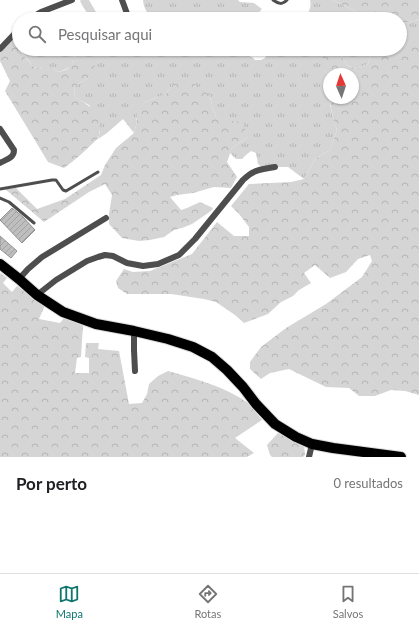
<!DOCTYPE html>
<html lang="pt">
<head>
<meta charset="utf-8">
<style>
	:root { --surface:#fff; --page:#f6f6f6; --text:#202124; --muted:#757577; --line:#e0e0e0; --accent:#0f766e }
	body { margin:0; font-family:Lato,sans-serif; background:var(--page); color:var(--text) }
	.compass { position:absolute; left:323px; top:68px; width:36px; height:36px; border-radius:50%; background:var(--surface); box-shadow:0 1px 3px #0004; rotate:357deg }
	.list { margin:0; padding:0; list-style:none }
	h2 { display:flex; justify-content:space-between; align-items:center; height:52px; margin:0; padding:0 16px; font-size:17px }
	h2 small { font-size:13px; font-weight:400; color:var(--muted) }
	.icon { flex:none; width:22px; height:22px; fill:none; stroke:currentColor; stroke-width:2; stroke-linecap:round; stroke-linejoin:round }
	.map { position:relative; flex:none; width:419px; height:457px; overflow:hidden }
	.search { position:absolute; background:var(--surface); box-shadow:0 1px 3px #0004; left:12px; right:12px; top:12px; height:44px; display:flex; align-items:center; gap:10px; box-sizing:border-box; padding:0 14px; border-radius:22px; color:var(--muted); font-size:15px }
	.sheet { height:116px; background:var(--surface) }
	nav { display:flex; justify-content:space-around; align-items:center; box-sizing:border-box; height:56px; border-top:1px solid var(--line); background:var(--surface); font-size:11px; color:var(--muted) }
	nav a { display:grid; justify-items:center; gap:2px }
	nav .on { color:var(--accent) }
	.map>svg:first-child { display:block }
</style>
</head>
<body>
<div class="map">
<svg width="419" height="457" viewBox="0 0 419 457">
	<defs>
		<pattern id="grass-tufts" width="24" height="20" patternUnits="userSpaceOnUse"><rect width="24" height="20" fill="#d5d5d5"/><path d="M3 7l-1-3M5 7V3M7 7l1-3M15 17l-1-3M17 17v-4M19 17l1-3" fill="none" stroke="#b5b5b5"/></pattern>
		<pattern id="forest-crowns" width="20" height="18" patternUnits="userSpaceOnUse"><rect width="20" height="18" fill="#d5d5d5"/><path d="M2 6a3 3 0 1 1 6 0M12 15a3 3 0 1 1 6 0" fill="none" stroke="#b5b5b5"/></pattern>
		<pattern id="building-hatch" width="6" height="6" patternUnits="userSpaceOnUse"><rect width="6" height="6" fill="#bebebe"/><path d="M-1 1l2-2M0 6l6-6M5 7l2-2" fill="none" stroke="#a2a2a2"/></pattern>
	</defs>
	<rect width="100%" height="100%" fill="#fff"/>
	<path fill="url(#grass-tufts)" d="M 81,0 L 89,0 L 100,19 L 91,19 C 88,13 83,8 80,1 Z
		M 143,0 L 238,0 L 240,2 L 254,3 L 262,9 L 253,19 L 155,19 C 147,13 144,10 143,0 Z
		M 310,0 L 333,0 L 357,12 L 357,19 L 305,19 C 308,13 312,7 310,0 Z
		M 419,20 L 419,33 L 404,46 L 400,46 L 400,27 L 405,23 Z
		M 20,49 L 40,49 L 45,54 L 52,49 L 195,49 L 196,52 L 216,49 L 229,49 L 233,51 L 252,57 L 255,60 L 261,60 L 265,58 L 269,49 L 316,49 C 318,51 322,53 323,56 C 327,63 325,73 326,81 C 328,95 332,116 337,130 L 330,150 L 315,159 L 304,179 L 288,167 L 262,167 L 258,164 L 256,153 L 251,151 L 246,155 L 242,159 L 236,159 L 230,153 L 232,148 L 248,137 L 216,117 L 212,106 L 210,96 L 173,84 L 166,94 L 145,102 L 136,120 L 136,126 L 134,133 L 123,119 L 107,133 L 98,139 L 100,132 L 89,105 L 74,97 L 75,86 L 93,75 L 88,66 L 82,64 L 73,55 L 68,54 L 74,62 L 71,67 L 59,72 L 53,69 L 43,69 L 34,67 L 20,50 Z
		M 337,49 L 380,49 L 371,54 L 368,64 L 356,69 L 347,65 Z"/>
	<path fill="url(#forest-crowns)" d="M 333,0 L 419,0 L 419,20 L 405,23 L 400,27 L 400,19 L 357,19 L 357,12 Z
		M 419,32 L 419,395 L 405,391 L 391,390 L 375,396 L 359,396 L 349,388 L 326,387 L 289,369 L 270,373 L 261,379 L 250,369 L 250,362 L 261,347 L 286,328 L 326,304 L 362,277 L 372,261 L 370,255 L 358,259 L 346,272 L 330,278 L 315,265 L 304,273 L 311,283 L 299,290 L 293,296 L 281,302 L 268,314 L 244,323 L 235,315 L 216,302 L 204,299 L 171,294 L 127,294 L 118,288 L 116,281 L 124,269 L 133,272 L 150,271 L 192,254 L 217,222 L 234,236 L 249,236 L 249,227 L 239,214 L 231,206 L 249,184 L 291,182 L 304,179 L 315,159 L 330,150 L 337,130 L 334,122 L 329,98 L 353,98 L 353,74 L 329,74 L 329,96 C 328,91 326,85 326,80 C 324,65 328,60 316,49 L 337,49 L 347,65 L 356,69 L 368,64 L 371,54 L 380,49 L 400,49 L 400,46 L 404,46 Z
		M 19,33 L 19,49 L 20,49 L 20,51 L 34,67 L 43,69 L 53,69 L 59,72 C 66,70 70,69 74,62 L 67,54 C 81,57 78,66 94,65 L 97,71 L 93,75 L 75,86 L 74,97 C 87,104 97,109 99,125 C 100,129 100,134 98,138 C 97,140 94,142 92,144 C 83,153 74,161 64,168 L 48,162 L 5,91 L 10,81 L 0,61 L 0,53 Z
		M 192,83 L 198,85 L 210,96 L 212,106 L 216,117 L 222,120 L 242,122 L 248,137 L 232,148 L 227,162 L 237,177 L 231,188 L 214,187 L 193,193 L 177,195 L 170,197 L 181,210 L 187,208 L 200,202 L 213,208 L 211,211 L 192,224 L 182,228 L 174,230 L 164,237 L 150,240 L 139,241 L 122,238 L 109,224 L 109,214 L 112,195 L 105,184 L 89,192 L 44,222 L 5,189 L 16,188 L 37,209 L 65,199 L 101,175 L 105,165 L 116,148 L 134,133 L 136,126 L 137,113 L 145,102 L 166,94 L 173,84 Z
		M 0,273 L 7,278 L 3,283 L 12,292 L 17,286 L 45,305 L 39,319 L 60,323 L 65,317 L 83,325 L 81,357 L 77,358 L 75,373 L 89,373 L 89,358 L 85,357 L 86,343 L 99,343 L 98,349 L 119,351 L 129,404 L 142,403 L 147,394 L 149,384 L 158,376 L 168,371 C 196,379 224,386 248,403 C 253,407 257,414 262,420 L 235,438 L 254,453 L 247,457 L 0,457 Z
		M 278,433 L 304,445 L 305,455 L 303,457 L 272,457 L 270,455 L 267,445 Z"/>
	<path fill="url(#building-hatch)" stroke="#929292" d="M 12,208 L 23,217 L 35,230 L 22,243 L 0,220 Z
		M 0,236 L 17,251 L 11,258 L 0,249 Z"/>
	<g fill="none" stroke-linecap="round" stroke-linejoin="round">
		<defs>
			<path id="primary" d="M 0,264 L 19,279 L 37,295 L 63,312 L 96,324 L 134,331 L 168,339 L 193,347 L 212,357 L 227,370 L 243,387 L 256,404 L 275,424 L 296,437 L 312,444 L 333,448 L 401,457"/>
		</defs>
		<use href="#primary" stroke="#dbdbdb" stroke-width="12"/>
		<path stroke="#4e4e4e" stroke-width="3" d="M 273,0 C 279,4 282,5 287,0
			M 0,189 L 52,180 L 56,180 L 63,190 L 66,191 L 98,172
			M 0,198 L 9,202 L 34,223"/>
		<path stroke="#4e4e4e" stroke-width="6" d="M 122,0 L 129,19
			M 29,19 L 41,12 L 72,0
			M 0,49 L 19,29
			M 0,129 L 14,150 C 14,158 7,159 0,163
			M 19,279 L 28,269 L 42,257 L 106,218
			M 37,295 L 56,280 L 87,261 L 98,257 L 105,255 L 113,256 L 127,263 L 143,266 L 158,264 L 179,255 L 195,239 L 243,180 C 254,169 260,170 275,167
			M 134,331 L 134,350 L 135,371
			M 309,457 L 312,444"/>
		<use href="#primary" stroke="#000" stroke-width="10"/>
	</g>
</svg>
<svg class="compass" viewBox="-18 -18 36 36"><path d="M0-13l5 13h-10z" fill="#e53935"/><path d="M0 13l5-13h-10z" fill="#757577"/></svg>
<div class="search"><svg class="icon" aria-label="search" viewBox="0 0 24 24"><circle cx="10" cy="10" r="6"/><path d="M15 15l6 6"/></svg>Pesquisar aqui</div>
</div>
<section class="sheet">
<h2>Por perto<small>0 resultados</small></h2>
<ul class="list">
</ul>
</section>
<nav>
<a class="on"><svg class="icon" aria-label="map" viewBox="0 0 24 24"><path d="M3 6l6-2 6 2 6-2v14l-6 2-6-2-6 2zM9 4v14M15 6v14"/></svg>Mapa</a>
<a><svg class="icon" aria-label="directions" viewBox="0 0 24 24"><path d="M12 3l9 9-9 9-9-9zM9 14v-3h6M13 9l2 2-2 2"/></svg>Rotas</a>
<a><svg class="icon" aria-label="saved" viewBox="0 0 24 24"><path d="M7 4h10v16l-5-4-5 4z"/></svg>Salvos</a>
</nav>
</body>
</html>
